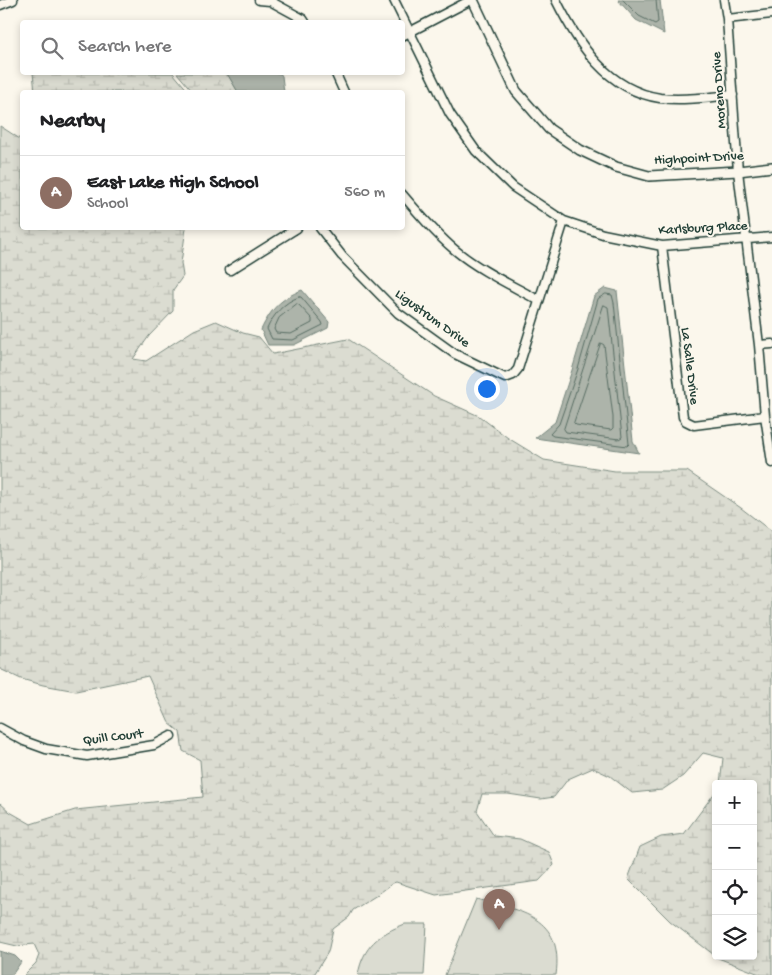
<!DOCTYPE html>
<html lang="en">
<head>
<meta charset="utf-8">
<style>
	:root { --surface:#fff; --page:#f6f6f6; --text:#202124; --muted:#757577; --line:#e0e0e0; --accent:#c8321e }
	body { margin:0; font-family:"Gochi Hand",sans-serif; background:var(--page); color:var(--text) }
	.controls { position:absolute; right:15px; bottom:15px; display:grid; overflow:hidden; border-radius:5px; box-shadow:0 2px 8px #0003 }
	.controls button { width:45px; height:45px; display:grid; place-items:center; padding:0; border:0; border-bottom:1px solid var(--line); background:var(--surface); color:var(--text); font:25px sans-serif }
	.you { position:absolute; left:486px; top:388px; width:18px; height:18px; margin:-12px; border:4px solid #fff; border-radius:50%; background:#1a73e8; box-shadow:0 0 0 8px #1a73e833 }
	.badge { display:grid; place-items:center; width:32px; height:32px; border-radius:50%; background:var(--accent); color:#fff; font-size:16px; font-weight:700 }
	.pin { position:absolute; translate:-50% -41px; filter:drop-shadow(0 1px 2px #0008) }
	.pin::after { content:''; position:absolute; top:26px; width:18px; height:15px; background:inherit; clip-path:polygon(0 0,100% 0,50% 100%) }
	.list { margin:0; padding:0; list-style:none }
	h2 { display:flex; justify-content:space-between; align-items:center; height:65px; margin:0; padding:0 20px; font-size:21px }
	h2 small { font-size:16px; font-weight:400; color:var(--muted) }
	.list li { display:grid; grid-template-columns:32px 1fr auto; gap:15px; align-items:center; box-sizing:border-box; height:75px; padding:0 20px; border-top:1px solid var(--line) }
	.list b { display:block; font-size:19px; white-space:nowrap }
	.list p { margin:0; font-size:16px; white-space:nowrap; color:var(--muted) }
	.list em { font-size:16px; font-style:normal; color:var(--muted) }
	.icon { flex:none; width:28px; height:28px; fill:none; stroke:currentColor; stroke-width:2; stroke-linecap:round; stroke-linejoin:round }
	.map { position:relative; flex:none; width:772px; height:975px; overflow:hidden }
	.search { position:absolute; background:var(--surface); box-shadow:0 2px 8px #0003; left:20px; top:20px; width:385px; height:55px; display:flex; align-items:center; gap:12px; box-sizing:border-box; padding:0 18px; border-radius:5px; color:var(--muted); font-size:19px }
	.panel { position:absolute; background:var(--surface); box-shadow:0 2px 8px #0003; left:20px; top:90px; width:385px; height:140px; border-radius:5px }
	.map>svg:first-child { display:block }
</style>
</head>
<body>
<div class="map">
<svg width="772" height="975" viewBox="0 0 772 975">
	<defs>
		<pattern id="wetland-marsh" width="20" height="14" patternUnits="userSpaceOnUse" patternTransform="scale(1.25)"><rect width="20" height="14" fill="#dbdcd1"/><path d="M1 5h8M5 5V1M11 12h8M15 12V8" fill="none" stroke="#bcbeb4"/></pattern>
	</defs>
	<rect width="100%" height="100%" fill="#fbf7ec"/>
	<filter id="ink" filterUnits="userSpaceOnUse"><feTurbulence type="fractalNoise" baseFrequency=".02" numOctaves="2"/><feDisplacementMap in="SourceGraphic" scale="10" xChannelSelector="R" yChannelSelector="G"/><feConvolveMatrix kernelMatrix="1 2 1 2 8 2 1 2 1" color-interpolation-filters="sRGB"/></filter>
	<g filter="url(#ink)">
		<path fill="url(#wetland-marsh)" stroke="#7d8c82" d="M 33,73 L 173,73 L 189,92 L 35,92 Z
			M 177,73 L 224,73 L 228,75 L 238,92 L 193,92 Z
			M 0,126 L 20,139 L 22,139 L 22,228 L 186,228 L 181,263 L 183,276 L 173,290 L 173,311 L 149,336 L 133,359 L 146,361 L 194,330 L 216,321 L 243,333 L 259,337 L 273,354 L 348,339 L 434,396 L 479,416 L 508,438 L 544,460 L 615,471 L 687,471 L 741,508 L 772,532 L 772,975 L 762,975 L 718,958 L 670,921 L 628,879 L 640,847 L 661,837 L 684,834 L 716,791 L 716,956 L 753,956 L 753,784 L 720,784 L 723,758 L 703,753 L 683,776 L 662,790 L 632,793 L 610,776 L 593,768 L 568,779 L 554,797 L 541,799 L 508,794 L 482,794 L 477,811 L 494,836 L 520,839 L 549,852 L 554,865 L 539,881 L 436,895 L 396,882 L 393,883 L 377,895 L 353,910 L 349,917 L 333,929 L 328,952 L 315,973 L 311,975 L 24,975 L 36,963 L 39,955 L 34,944 L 17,946 L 0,942 L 0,803 L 10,812 L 31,824 L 75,810 L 203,797 L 200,760 L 183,751 L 180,732 L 169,723 L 148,676 L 76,691 L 43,685 L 21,679 L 0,669 Z"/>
		<path fill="#dbdcd1" stroke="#7d8c82" d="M 476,899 C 521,911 564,916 556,975 L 445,975 Z
			M 405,924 L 427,924 L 424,975 L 358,975 C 363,946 379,934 405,924 Z"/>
		<path fill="#adb4aa" stroke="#74847b" d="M 618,0 L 660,0 L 664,34 L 636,20 Z
			M 224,73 L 280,73 L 282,76 L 284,92 L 238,92 L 228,75 Z
			M 605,288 L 617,291 L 633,441 L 639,453 L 535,438 L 555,422 L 573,367 L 594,296 Z
			M 302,290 L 329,322 L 328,328 L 294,345 L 268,345 L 261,330 C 271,309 280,299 302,290 Z
			M 0,951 L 15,956 L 21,962 L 12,975 L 0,975 Z"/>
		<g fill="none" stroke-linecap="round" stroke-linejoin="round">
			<path stroke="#586d63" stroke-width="1" d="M 623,0 L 639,16 L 655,24 L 658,22 L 656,0
				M 606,294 L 612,295 L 614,303 L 629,444 L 627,446 L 553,436 L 550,434 L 559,424 L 578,369 L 598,299 Z
				M 299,297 L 301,297 L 322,322 L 323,325 L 293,340 L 272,339 L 267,329 C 273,315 284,302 299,297 Z
				M 297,304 L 299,305 L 312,319 L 312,323 L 291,334 L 276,333 L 274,329 L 279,318 Z
				M 604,305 L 608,307 L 622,437 L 619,439 L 566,432 L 564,429 Z
				M 601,343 L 604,345 L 613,417 L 613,428 L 611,430 L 576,425 L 574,423 Z"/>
			<defs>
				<path id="minor" d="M 259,0 L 270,1 L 303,19 L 305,22
					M 394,0 L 450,114 L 476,151 L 513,187 L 564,221 L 603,234 L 662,246 L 772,237
					M 556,0 C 578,44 607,90 660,98 C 684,101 709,97 733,95
					M 724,0 L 727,19 L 738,171 L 759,345 L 765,416 L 772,463
					M 0,5 L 13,0
					M 727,19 L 772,14
					M 402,36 L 471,0
					M 335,72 L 344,92
					M 402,194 C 419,214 436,234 455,250 C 479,270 511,285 538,300
					M 320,228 L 342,256 L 398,313 L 455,354 L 505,378 L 513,375 L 518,369 L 564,221
					M 662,246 L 683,417 L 686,421 L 694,425 L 765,416
					M 230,270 L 297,228
					M 759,345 L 772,344
					M 0,728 L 24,741 L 46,749 L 87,756 L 154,745 L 171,736"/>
				<path id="tertiary" d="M 473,0 L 516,91 L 549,129 L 580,150 L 616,167 L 649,176 L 738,171 L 772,167"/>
			</defs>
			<use href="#minor" stroke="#1f3d34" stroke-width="11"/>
			<use href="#tertiary" stroke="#1f3d34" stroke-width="12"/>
			<use href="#minor" stroke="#fbf7ec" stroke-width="8"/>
			<use href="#tertiary" stroke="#fbf7ec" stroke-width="9"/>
		</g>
	</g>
	<g text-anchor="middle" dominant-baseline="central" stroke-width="4" stroke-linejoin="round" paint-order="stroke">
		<g font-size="14" fill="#1f3d34" stroke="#fbf7ec">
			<text transform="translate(720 90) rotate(-94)">Moreno Drive</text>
			<text transform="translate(699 159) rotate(-3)">Highpoint Drive</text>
			<text transform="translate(703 229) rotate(-3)">Karlsburg Place</text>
			<text transform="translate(432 319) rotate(36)">Ligustrum Drive</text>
			<text transform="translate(689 366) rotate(83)">La Salle Drive</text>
			<text transform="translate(113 738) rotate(-7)">Quill Court</text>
		</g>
	</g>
</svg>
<div class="controls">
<button>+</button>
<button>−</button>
<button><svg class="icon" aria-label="locate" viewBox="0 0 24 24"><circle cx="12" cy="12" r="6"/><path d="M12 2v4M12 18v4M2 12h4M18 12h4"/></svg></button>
<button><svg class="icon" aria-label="layers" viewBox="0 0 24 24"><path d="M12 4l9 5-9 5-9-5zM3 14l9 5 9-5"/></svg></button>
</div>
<div class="you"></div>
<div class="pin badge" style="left:499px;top:930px;background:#8d6e63">A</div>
<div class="search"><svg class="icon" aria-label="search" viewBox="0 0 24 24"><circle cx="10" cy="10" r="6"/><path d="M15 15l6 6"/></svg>Search here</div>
<section class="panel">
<h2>Nearby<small></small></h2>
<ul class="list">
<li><span class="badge" style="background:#8d6e63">A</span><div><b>East Lake High School</b><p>School</p></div><em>560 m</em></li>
</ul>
</section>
</div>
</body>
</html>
